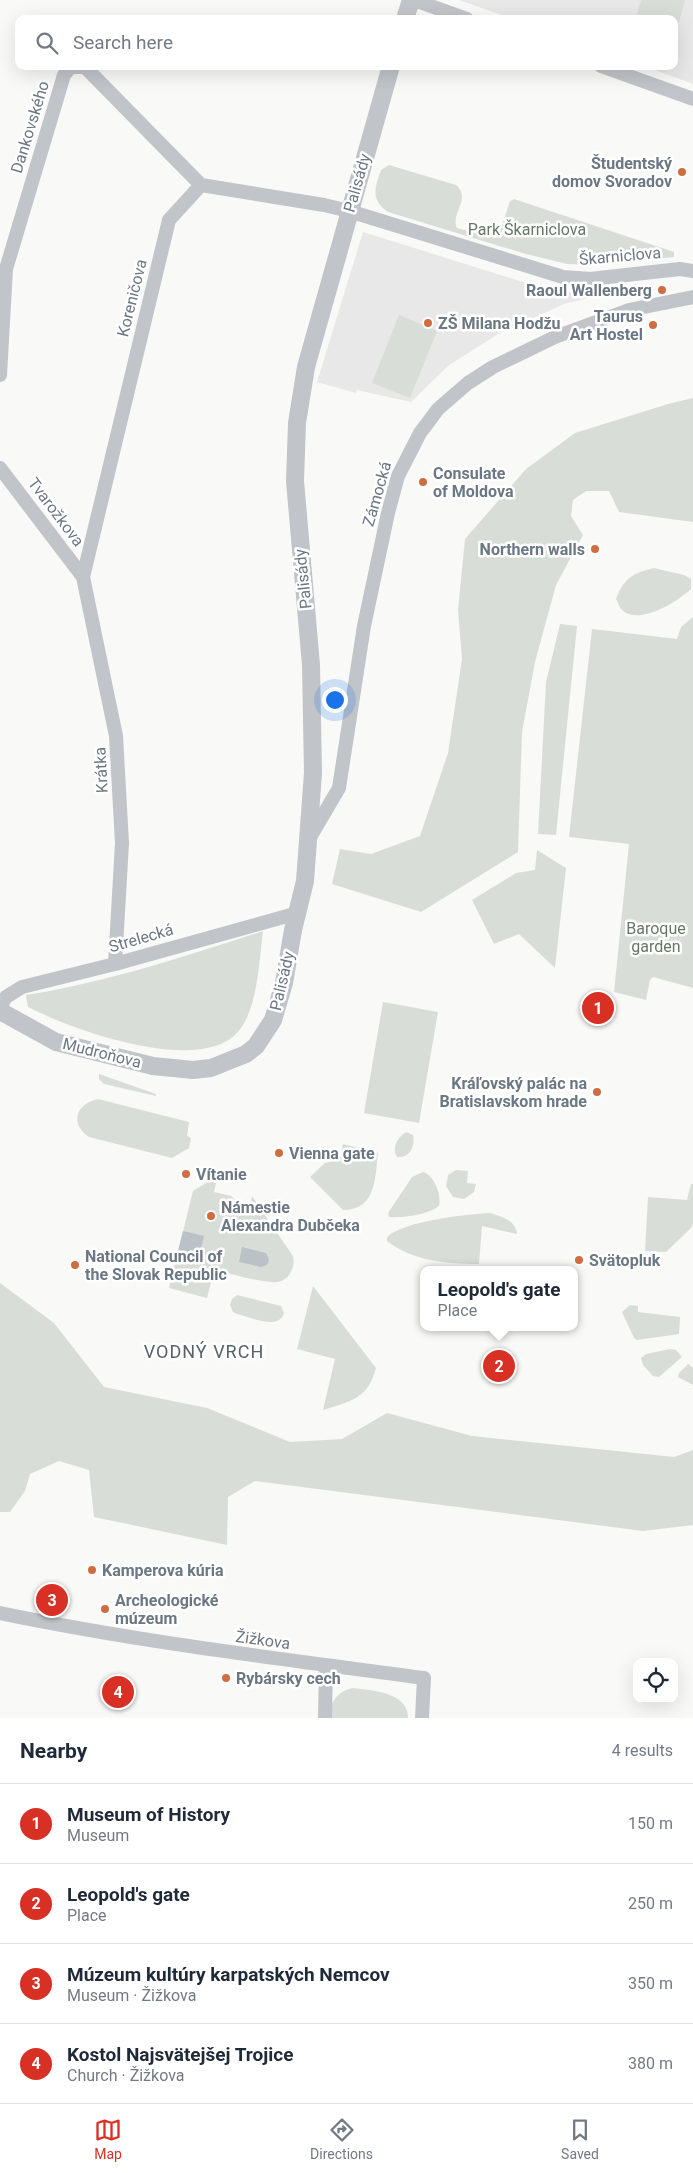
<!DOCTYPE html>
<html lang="en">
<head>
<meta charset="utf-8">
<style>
	:root { --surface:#fff; --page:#f2f2f3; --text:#1f2937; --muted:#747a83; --line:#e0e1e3; --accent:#d93025 }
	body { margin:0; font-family:Roboto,sans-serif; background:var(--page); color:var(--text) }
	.controls { position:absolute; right:15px; bottom:15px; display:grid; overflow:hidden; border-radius:10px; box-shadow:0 5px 20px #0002 }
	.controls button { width:45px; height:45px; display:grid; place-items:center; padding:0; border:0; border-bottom:1px solid var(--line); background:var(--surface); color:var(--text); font:25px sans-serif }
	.you { position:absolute; left:334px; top:699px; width:18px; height:18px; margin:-12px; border:4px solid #fff; border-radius:50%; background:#1a73e8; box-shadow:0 0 0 8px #1a73e833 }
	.badge { display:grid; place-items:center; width:32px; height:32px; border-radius:50%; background:var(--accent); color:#fff; font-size:16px; font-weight:700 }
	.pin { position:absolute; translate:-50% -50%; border:2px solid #fff; box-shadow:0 1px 5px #0006 }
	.popup { position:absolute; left:420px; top:1266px; width:158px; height:65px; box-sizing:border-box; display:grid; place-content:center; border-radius:10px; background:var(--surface); filter:drop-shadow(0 1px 4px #0005); font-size:16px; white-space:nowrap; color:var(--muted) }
	.popup b { font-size:19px; color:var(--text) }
	.popup::after { content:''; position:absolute; left:50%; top:100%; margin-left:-10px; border:10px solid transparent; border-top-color:var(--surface) }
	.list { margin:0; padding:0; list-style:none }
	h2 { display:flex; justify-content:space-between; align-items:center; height:65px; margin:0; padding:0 20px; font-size:21px }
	h2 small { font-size:16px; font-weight:400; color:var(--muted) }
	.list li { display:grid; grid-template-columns:32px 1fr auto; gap:15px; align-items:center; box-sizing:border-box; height:80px; padding:0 20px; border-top:1px solid var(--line) }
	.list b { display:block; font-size:19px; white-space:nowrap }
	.list p { margin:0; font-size:16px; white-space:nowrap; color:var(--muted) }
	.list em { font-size:16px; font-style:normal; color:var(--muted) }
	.icon { flex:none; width:28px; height:28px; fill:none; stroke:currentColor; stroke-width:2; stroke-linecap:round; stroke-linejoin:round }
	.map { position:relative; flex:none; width:693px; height:1718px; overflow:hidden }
	.search { position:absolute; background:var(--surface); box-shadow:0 5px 20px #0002; left:15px; right:15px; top:15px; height:55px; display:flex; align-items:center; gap:12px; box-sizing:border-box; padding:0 18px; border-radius:10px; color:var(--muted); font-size:19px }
	.sheet { height:385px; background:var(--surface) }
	nav { display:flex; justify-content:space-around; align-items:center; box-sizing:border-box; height:70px; border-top:1px solid var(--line); background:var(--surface); font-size:14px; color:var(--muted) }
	nav a { display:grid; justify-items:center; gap:2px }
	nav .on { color:var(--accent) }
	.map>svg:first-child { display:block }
</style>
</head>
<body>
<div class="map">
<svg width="693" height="1718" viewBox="0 0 693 1718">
	<rect width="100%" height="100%" fill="#f9f9f7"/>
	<path fill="#e7e8e7" d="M 459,0 L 693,0 L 693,84 L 644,66 L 674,66 L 674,19 L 513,19 Z
		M 363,232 L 539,287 L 596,296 L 564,304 L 500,333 L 449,365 L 411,402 L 357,390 L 356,393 L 317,382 Z"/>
	<path fill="#d9ddd7" d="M 641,0 L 685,0 L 678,25 L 674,24 L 674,19 L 655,19 L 637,14 Z
		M 389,165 L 456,185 C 472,198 450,214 457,228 L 496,238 L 499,235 L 510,201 L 514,199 L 674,252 L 674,257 L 601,265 L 567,264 L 526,254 L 388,212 C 370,200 375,187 381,170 Z
		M 399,315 L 437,331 L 410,398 L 372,383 Z
		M 693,398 L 693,522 L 619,512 L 609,491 L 586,491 L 573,500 L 571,516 L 583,535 L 556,585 L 535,662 L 522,732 L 518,852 L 421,912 L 332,884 L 340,849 L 371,854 L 420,836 L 448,753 L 462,659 L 458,610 L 465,539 L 526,469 L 575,433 L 668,404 Z
		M 654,568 L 684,575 L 691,579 L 691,589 C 677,602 639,626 622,610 C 619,607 618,602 616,599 C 624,578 633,573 654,568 Z
		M 693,617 L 693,988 L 653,977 L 650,980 L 646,1000 L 614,992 L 629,844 L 569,837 L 592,629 L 677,639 L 681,627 Z
		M 560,624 L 577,626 L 556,835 L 538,834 L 546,682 Z
		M 537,850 L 566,868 L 555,968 L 519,934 L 494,944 L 472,900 L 516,873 L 535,870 Z
		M 263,931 C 259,961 258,1010 237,1033 C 198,1075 72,1030 28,1007 L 26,995 C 104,983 186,956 263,931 Z
		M 383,1002 L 438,1012 L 419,1123 L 364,1113 Z
		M 99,1074 L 156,1094 L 156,1096 L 104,1084 L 99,1079 Z
		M 98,1099 L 189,1122 L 187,1136 L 191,1138 L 189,1148 L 172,1158 L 89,1137 C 70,1124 75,1104 98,1099 Z
		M 406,1132 L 413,1135 C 415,1147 410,1158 397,1157 C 391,1148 398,1137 406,1132 Z
		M 343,1144 L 378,1153 C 375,1179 376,1210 343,1210 L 310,1177 L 325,1163 L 340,1159 Z
		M 456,1170 L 468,1171 L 467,1183 L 476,1184 L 474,1192 L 464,1199 L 453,1197 L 446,1186 L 448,1175 Z
		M 423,1172 C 434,1175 442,1195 439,1206 C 428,1215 402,1218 389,1217 L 388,1213 L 412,1177 Z
		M 209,1181 L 216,1183 L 214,1192 L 231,1196 L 240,1205 L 250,1208 L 252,1196 L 293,1256 C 296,1269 287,1284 272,1282 C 253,1281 233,1274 214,1270 L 207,1298 L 169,1288 L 193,1191 Z
		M 691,1184 L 693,1184 L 693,1224 L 691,1228 L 666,1252 L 645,1251 L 648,1197 L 687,1200 Z
		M 490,1213 C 502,1217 516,1220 517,1234 L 482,1226 L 479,1264 C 448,1264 412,1261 387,1241 L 387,1237 C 403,1221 468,1214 490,1213 Z
		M 0,1283 L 54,1323 L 104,1387 L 207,1408 L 290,1442 L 342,1439 L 387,1413 L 472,1436 L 674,1457 L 693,1450 L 693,1525 L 643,1531 L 255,1481 L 228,1497 L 227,1545 L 94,1517 L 89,1470 L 59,1461 L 30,1474 L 25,1491 L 10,1512 L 0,1512 Z
		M 313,1286 L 376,1368 C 368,1399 351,1401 323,1410 L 335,1359 L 297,1349 Z
		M 237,1295 L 281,1306 L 284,1313 C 279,1331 250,1317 237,1314 L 233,1312 L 230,1305 L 232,1299 Z
		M 630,1305 L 638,1306 L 638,1312 L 680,1317 L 679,1334 L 637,1340 L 634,1338 L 622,1312 Z
		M 670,1349 L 676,1350 L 682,1357 L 659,1377 L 653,1376 L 643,1365 L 641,1358 L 646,1354 Z
		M 688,1364 L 693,1368 L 693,1385 L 678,1377 L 679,1373 Z
		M 352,1688 C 370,1690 409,1692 408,1718 L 329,1718 C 331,1702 335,1693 352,1688 Z"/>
	<path fill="#bac2c7" d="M 183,1231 L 204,1236 L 199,1256 L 178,1251 Z
		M 242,1247 L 266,1253 L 269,1260 L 267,1265 L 261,1267 L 239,1262 Z"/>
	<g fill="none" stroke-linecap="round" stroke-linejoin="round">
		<path stroke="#c1c4c8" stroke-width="14" d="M 414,0 L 467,19
			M 601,66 L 693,99
			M 201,185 L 324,205 L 349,211 L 563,277 L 590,279 L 680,269 L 693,271
			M 0,375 L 6,269 L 64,75 L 71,67 L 85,67 L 201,185
			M 0,468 L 83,577
			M 309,839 L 339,788 L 364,626 L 388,513 L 398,476 L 420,433 L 438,409 L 468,383 L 493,367 L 555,337 L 629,310 L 693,297
			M 115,964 L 122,843 L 116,736 L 83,577 L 169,220 L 201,185
			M 0,1007 L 6,997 L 22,987 L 115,964 L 298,913
			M 0,1613 C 140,1642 282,1659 424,1678 L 422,1718
			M 325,1718 L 326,1666"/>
		<path stroke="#c1c4c8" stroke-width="18" d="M 405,19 L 411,0
			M 0,1011 L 56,1042 L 153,1066 L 193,1070 L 211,1068 L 246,1054 L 256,1046 L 273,1020 L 284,983 L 293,930 L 305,881 L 313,773 L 311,665 L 295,481 L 297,423 L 306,367 L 391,66"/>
	</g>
	<g fill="#cf6d41" stroke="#fff" stroke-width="2">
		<circle cx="682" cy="172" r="5"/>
		<circle cx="662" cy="290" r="5"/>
		<circle cx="428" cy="323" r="5"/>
		<circle cx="653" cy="325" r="5"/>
		<circle cx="423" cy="482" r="5"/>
		<circle cx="595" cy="549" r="5"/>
		<circle cx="597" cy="1092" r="5"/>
		<circle cx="279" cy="1153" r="5"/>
		<circle cx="186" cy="1174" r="5"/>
		<circle cx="211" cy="1216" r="5"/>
		<circle cx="579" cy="1260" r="5"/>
		<circle cx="75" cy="1265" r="5"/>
		<circle cx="92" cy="1570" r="5"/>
		<circle cx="105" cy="1609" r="5"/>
		<circle cx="226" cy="1678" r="5"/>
	</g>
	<g text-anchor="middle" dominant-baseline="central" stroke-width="5" stroke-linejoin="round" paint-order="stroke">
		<g font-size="16" fill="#6c7784" stroke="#fff">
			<text transform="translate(30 127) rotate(-73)">Dankovského</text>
			<text transform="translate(357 183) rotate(-74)">Palisády</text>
			<text transform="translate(620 256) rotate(-5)">Škarniclova</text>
			<text transform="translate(132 298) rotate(-76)">Koreničova</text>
			<text transform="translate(377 494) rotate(-74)">Zámocká</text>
			<text transform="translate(56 512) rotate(53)">Tvarožkova</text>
			<text transform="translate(303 579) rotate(-96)">Palisády</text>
			<text transform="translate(101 770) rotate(-93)">Krátka</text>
			<text transform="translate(141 938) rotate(-16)">Strelecká</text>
			<text transform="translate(282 981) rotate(-77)">Palisády</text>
			<text transform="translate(102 1053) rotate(14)">Mudroňova</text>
			<text transform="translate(263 1640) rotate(8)">Žižkova</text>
		</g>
		<g font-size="16" font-weight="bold" fill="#6c7784" stroke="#fff" text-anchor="start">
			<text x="672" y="163" text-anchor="end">Študentský<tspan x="672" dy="18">domov Svoradov</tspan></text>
			<text x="652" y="290" text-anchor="end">Raoul Wallenberg</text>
			<text x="643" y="316" text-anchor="end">Taurus<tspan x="643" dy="18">Art Hostel</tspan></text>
			<text x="438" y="323">ZŠ Milana Hodžu</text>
			<text x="433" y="473">Consulate<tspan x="433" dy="18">of Moldova</tspan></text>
			<text x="585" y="549" text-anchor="end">Northern walls</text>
			<text x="587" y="1083" text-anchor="end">Kráľovský palác na<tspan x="587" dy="18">Bratislavskom hrade</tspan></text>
			<text x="289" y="1153">Vienna gate</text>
			<text x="196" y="1174">Vítanie</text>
			<text x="221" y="1207">Námestie<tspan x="221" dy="18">Alexandra Dubčeka</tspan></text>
			<text x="85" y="1256">National Council of<tspan x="85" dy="18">the Slovak Republic</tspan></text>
			<text x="589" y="1260">Svätopluk</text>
			<text x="102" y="1570">Kamperova kúria</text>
			<text x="115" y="1600">Archeologické<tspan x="115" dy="18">múzeum</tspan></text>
			<text x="236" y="1678">Rybársky cech</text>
		</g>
		<g font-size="16" fill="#677766" stroke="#fff">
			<text x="527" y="229">Park Škarniclova</text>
			<text x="656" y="928">Baroque<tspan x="656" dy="18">garden</tspan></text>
		</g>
		<g font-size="18" letter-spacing="1" fill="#59616a" stroke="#fff">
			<text x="204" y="1351">VODNÝ VRCH</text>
		</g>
	</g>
</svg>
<div class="controls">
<button><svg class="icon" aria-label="locate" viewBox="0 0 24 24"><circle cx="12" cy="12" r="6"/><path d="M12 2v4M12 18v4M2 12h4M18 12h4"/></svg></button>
</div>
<div class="you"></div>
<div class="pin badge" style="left:598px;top:1008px">1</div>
<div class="pin badge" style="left:499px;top:1366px">2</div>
<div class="popup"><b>Leopold's gate</b>Place</div>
<div class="pin badge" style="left:52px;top:1600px">3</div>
<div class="pin badge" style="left:118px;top:1692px">4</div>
<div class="search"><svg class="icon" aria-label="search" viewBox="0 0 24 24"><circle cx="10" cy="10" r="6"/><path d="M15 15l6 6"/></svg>Search here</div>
</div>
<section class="sheet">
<h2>Nearby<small>4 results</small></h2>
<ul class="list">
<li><span class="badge">1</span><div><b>Museum of History</b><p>Museum</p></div><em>150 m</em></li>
<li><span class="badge">2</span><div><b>Leopold's gate</b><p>Place</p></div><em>250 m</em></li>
<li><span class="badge">3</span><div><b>Múzeum kultúry karpatských Nemcov</b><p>Museum · Žižkova</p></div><em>350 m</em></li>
<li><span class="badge">4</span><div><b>Kostol Najsvätejšej Trojice</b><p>Church · Žižkova</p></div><em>380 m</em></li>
</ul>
</section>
<nav>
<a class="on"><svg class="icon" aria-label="map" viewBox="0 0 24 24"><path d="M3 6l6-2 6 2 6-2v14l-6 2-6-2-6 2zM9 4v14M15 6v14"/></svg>Map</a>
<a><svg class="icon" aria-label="directions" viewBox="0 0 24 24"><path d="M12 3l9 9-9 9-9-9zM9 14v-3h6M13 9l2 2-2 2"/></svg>Directions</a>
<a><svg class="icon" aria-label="saved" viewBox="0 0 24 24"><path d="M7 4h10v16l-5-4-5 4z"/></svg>Saved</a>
</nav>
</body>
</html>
